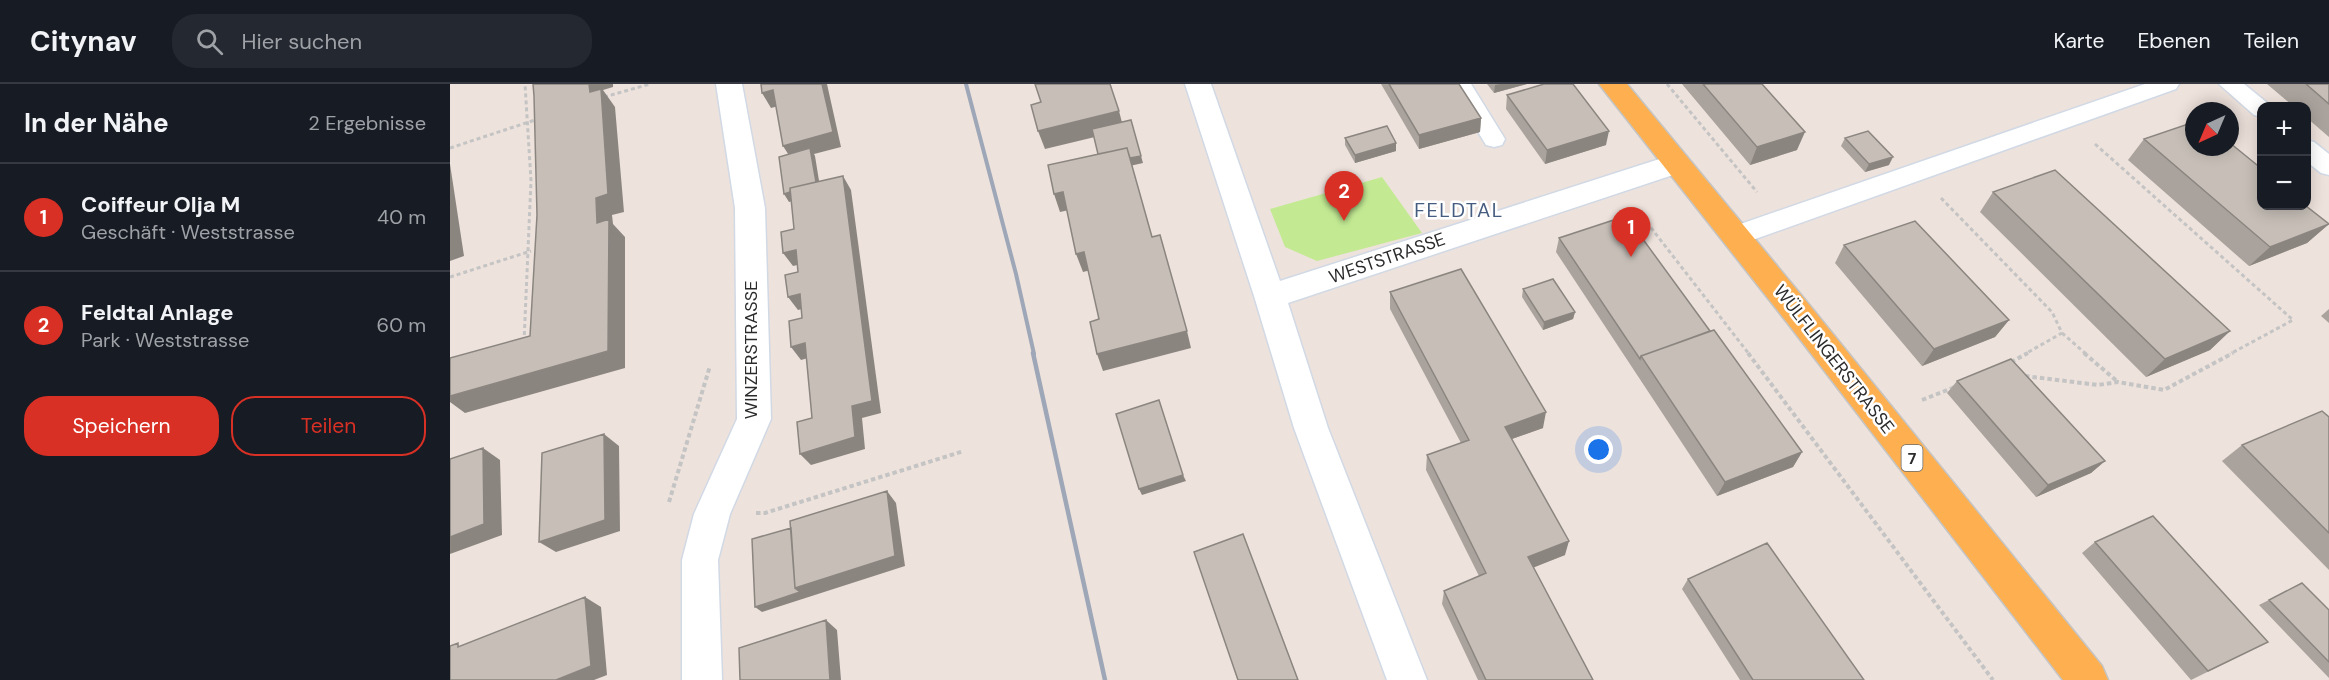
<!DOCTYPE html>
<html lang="de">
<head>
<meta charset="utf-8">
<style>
	:root { --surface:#171b24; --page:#242831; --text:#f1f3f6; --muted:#9ea1a6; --line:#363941; --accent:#d93025 }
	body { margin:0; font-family:"DM Sans",sans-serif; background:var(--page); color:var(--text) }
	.controls { position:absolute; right:18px; top:18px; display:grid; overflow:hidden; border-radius:12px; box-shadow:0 3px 15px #0003 }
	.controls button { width:54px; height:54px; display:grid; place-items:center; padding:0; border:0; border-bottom:2px solid var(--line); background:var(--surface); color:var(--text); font:30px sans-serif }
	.compass { position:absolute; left:1735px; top:18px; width:54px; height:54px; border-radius:50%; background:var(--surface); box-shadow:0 3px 15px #0003; rotate:224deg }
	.you { position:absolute; left:1149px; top:366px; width:21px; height:21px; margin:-15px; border:4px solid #fff; border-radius:50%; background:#1a73e8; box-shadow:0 0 0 9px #1a73e833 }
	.badge { display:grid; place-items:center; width:39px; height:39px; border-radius:50%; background:var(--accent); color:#fff; font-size:20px; font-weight:700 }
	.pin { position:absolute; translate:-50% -50px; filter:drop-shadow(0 2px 3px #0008) }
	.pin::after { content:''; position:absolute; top:32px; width:21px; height:18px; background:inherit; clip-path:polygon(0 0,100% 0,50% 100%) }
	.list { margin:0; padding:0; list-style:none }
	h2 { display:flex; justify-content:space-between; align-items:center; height:78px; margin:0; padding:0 24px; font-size:26px }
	h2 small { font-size:20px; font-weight:400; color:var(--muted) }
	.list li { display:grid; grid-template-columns:39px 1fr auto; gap:18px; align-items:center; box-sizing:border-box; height:108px; padding:0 24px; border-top:2px solid var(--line) }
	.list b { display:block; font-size:22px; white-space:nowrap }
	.list p { margin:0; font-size:20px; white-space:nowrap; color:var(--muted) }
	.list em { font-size:20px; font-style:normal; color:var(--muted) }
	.actions { display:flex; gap:12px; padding:18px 24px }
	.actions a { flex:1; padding:14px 0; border:2px solid var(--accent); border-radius:24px; text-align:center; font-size:21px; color:var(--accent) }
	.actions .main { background:var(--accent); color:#fff }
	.icon { flex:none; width:33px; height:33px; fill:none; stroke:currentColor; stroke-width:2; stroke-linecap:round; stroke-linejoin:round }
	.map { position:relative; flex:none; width:1879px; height:596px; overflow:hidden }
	header { display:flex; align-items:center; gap:36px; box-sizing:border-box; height:84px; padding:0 30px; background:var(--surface); border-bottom:2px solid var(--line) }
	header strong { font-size:28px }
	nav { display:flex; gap:33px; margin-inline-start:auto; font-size:21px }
	.search { width:420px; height:54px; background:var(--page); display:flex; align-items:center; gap:15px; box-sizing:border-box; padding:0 21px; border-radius:24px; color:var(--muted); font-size:22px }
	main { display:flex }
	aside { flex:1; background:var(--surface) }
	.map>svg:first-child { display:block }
</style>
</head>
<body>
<header>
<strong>Citynav</strong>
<div class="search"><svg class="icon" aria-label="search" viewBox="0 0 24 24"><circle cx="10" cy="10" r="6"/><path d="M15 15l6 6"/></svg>Hier suchen</div>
<nav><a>Karte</a><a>Ebenen</a><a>Teilen</a></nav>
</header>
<main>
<aside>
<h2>In der Nähe<small>2 Ergebnisse</small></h2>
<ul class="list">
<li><span class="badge">1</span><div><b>Coiffeur Olja M</b><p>Geschäft · Weststrasse</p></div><em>40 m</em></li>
<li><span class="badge">2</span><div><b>Feldtal Anlage</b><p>Park · Weststrasse</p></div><em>60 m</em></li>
</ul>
<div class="actions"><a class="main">Speichern</a><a>Teilen</a></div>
</aside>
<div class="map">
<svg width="1879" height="596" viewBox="0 0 1879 596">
	<rect width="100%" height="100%" fill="#eee2dc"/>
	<path fill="#c3ea93" d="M 932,93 L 972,149 L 867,177 L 835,163 L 820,125 Z"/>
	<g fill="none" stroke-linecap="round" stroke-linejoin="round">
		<defs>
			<path id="service" d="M 999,0 L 1021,0 L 1055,55 L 1052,61 L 1044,63 L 1036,61 Z
				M 1695,0 L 1729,0 L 1726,5 L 1294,159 L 1285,161 L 1276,159 L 1273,152 L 1276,145 Z
				M 1769,0 L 1794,0 L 1821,22 L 1812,22 L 1812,33 L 1804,31 Z
				M 1856,56 L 1864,58 L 1879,70 L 1879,91 L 1871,89 L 1856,77 Z"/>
			<path id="minor" d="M 266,0 L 292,0 L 315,124 L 321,335 L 280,430 L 268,476 L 272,596 L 232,596 L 232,476 L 244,430 L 287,335 L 285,124 Z
				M 735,0 L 761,0 L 830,197 L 1225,70 L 1235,73 L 1239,80 L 1235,87 L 838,219 L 878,344 L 977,596 L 937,596 L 844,344 L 804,212 Z"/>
			<path id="primary" d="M 1149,0 L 1177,0 L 1361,223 L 1652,582 L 1658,596 L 1613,596 L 1339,241 Z"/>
		</defs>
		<use href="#service" stroke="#d1d9e5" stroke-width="3"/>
		<use href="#minor" stroke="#d1d9e5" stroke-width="3"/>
		<use href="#primary" stroke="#c4c4c4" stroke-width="3"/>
		<path stroke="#c4c4c4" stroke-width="3" stroke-dasharray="4 3" stroke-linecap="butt" d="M 1217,0 L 1307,108
			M 154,13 L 200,0
			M 1645,60 L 1843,236 L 1780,270
			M 0,64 L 88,35
			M 1491,114 L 1602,228 L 1612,249 L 1575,270
			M 1188,127 L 1299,270
			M 0,193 L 81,167
			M 1612,249 L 1636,270
			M 74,258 L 81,97 L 75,0"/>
		<path stroke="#c4c4c4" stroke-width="4" stroke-dasharray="4.5 3" stroke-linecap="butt" d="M 1298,269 L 1543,596
			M 1634,269 L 1668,298
			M 1561,278 L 1578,269
			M 1575,292 L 1648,301 L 1668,298 L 1714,306 L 1783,269
			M 1472,316 L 1505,303
			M 219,418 L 260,282
			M 306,429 L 315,429 L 514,367"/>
		<use href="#service" fill="#fff" fill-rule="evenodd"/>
		<use href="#minor" fill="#fff" fill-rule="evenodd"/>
		<use href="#primary" fill="#feb051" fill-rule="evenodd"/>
		<path stroke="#9ea7b7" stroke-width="4" d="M 516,0 L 566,190 L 584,270"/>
		<path stroke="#9ea7b7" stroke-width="4.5" d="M 583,269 L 655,596"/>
	</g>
	<path fill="#aaa39d" d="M 931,0 L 1009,0 L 1031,34 L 1030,48 L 969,65 Z
		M 1037,0 L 1077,0 L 1044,9 Z
		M 1232,0 L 1312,0 L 1347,66 L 1300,81 Z
		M 1817,0 L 1879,0 L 1879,53 L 1857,34 L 1857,22 L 1843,22 Z
		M 1057,11 L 1156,61 L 1095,80 L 1056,25 Z
		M 895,54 L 946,67 L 905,79 L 895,61 Z
		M 1395,54 L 1439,81 L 1415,88 L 1391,62 Z
		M 1694,55 L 1879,140 L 1857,159 L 1799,182 L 1678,76 Z
		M 1543,108 L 1780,247 L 1760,266 L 1696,293 L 1530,128 Z
		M 1109,154 L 1260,247 L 1352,368 L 1343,383 L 1267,412 L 1106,168 Z
		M 1394,161 L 1559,236 L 1545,253 L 1472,282 L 1385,179 Z
		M 1073,205 L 1125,228 L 1123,235 L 1093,246 L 1072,213 Z
		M 940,208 L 1093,344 L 1062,355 L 1115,471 L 1083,483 L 1143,596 L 1028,596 L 992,520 L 994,507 L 1029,492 L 976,386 L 977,371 L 1011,359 L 940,225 Z
		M 1879,225 L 1879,239 L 1871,232 Z
		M 1507,297 L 1655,377 L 1641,389 L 1586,413 L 1497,309 Z
		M 1879,333 L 1879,486 L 1772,377 L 1792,361 Z
		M 1645,458 L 1800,567 L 1741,596 L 1632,469 Z
		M 1238,495 L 1414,596 L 1290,596 L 1232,505 Z
		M 1852,499 L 1879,526 L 1879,594 L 1809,521 Z"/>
	<path fill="#8b8580" d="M 139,0 L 163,0 L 163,3 L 153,6 L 165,23 L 174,128 L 162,131 L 163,140 L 175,153 L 175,284 L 15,329 L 0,318 L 0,312 L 158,267 L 147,139 Z
		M 372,0 L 377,0 L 391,63 L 364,70 L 365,72 L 371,109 L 339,118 L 334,110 L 342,76 L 333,62 Z
		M 1050,0 L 1077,0 L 1044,9 L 1045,1 Z
		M 323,6 L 332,21 L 321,24 L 312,9 Z
		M 669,27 L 674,46 L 595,65 L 588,47 Z
		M 1031,34 L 1030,48 L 969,65 L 969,51 Z
		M 1159,47 L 1156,61 L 1095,80 L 1097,66 Z
		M 1355,48 L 1347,66 L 1300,81 L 1307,63 Z
		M 946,59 L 946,67 L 905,79 L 905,71 Z
		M 691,72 L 693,79 L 653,88 L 650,80 Z
		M 1443,73 L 1439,81 L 1415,88 L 1419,80 Z
		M 0,80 L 14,172 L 0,177 Z
		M 393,92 L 401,106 L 431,329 L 412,334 L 415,365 L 361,381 L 350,370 L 402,322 Z
		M 613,108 L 619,126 L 610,128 L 604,110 Z
		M 1879,140 L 1857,159 L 1799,182 L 1820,163 Z
		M 346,166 L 356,179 L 343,182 L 333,169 Z
		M 634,168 L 641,186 L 633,188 L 626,170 Z
		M 350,210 L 360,223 L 348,226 L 338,213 Z
		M 1125,228 L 1123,235 L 1093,246 L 1094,238 Z
		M 1559,236 L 1545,253 L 1472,282 L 1484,265 Z
		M 737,247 L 741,264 L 653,287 L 647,270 Z
		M 1780,247 L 1760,266 L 1696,293 L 1715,275 Z
		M 355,259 L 365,272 L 351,276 L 341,263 Z
		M 1096,328 L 1093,344 L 1053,358 L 1055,343 Z
		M 154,350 L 169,362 L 170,447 L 106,468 L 89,458 Z
		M 33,364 L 50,376 L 52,451 L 0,470 L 0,453 Z
		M 1352,368 L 1343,383 L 1267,412 L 1275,398 Z
		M 1655,377 L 1641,389 L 1586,413 L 1598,401 Z
		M 733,391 L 736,397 L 692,411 L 689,405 Z
		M 437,407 L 446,419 L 455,482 L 312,528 L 305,523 L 345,504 Z
		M 1119,457 L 1115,471 L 1075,487 L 1078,473 Z
		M 135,513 L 151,523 L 157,591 L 144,596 L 106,596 Z
		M 376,536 L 387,546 L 391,596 L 380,596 Z"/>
	<path fill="#c6beb7" stroke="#8b8580" stroke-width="1.5" d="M 83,0 L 139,0 L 140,8 L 151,5 L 158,110 L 146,114 L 147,139 L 159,135 L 158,267 L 0,312 L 0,274 L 80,252 L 87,131 L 84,12 Z
		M 311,0 L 372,0 L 383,48 L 333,62 L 323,6 L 312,9 Z
		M 585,0 L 660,0 L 669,27 L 588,47 L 581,21 L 591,18 Z
		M 939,0 L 1009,0 L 1031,34 L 969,51 Z
		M 1094,0 L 1123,0 L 1159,47 L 1097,66 L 1057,11 Z
		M 1253,0 L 1312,0 L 1355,48 L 1307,63 Z
		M 1856,0 L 1879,0 L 1879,20 Z
		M 681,36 L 691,72 L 680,74 L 677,64 L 648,70 L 642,45 Z
		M 1744,38 L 1744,63 L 1780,63 L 1780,59 L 1812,85 L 1812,122 L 1856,122 L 1879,140 L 1820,163 L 1694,55 Z
		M 937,42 L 946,59 L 905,71 L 895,54 Z
		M 1418,47 L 1443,73 L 1419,80 L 1395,54 Z
		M 360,64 L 366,98 L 340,104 L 340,108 L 334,110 L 329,73 Z
		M 677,64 L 702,153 L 710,151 L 737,247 L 647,270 L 640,238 L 649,235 L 634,168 L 626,170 L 613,108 L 604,110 L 598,81 Z
		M 1605,86 L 1780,247 L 1715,275 L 1543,108 Z
		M 393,92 L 422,317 L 402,322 L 405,353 L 350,370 L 347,338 L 362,334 L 355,259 L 341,263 L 339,237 L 352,234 L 350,210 L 338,213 L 335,191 L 348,188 L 346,166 L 333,169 L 331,148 L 344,145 L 340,104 Z
		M 1176,132 L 1260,247 L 1191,272 L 1190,275 L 1109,154 Z
		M 1465,137 L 1559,236 L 1484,265 L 1394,161 Z
		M 1011,185 L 1096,328 L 1055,343 L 1119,457 L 1078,473 L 1143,596 L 1036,596 L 994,507 L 1036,489 L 977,371 L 1019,356 L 940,208 Z
		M 1103,195 L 1125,228 L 1094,238 L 1073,205 Z
		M 1264,246 L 1352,368 L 1275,398 L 1191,272 Z
		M 1561,275 L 1655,377 L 1598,401 L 1507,297 Z
		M 709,316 L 733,391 L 689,405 L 666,330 Z
		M 1872,327 L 1879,333 L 1879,449 L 1792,361 Z
		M 154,350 L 155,436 L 89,458 L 92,369 Z
		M 33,364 L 34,440 L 0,453 L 0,375 Z
		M 437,407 L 445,472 L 345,504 L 340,437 Z
		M 1703,432 L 1818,558 L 1758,587 L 1645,458 Z
		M 341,444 L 345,504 L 350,508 L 305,523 L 302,455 Z
		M 793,450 L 848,596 L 788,596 L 744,468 Z
		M 1317,459 L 1414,596 L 1303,596 L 1238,495 Z
		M 1852,499 L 1879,526 L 1879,578 L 1819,516 Z
		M 135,513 L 141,582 L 106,596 L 0,596 L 0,562 L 8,559 L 8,563 Z
		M 376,536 L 380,596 L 290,596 L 289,564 Z"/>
	<g text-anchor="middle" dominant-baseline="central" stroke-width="5" stroke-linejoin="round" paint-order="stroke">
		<rect fill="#fff" stroke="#6b6b6b" stroke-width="1.5" x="1451.5" y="361" width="21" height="26" rx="4.5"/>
		<g font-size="16" font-weight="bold" fill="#2b2b2b">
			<text x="1462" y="374">7</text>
		</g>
		<g font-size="18" fill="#2b2b2b" stroke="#fff">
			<text transform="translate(937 174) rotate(-19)">WESTSTRASSE</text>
			<text transform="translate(301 266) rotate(-90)">WINZERSTRASSE</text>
			<text transform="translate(1384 275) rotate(52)">WÜLFLINGERSTRASSE</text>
		</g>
		<g font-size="20" letter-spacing="1.5" fill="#465d80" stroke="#fff">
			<text x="1009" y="126">FELDTAL</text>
		</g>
	</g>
</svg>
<div class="controls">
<button>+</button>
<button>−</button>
</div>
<svg class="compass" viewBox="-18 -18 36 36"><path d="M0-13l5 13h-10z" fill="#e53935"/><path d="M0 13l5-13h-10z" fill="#9ea1a6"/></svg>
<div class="you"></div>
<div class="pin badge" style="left:1181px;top:173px">1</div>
<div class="pin badge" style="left:894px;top:137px">2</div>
</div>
</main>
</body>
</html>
